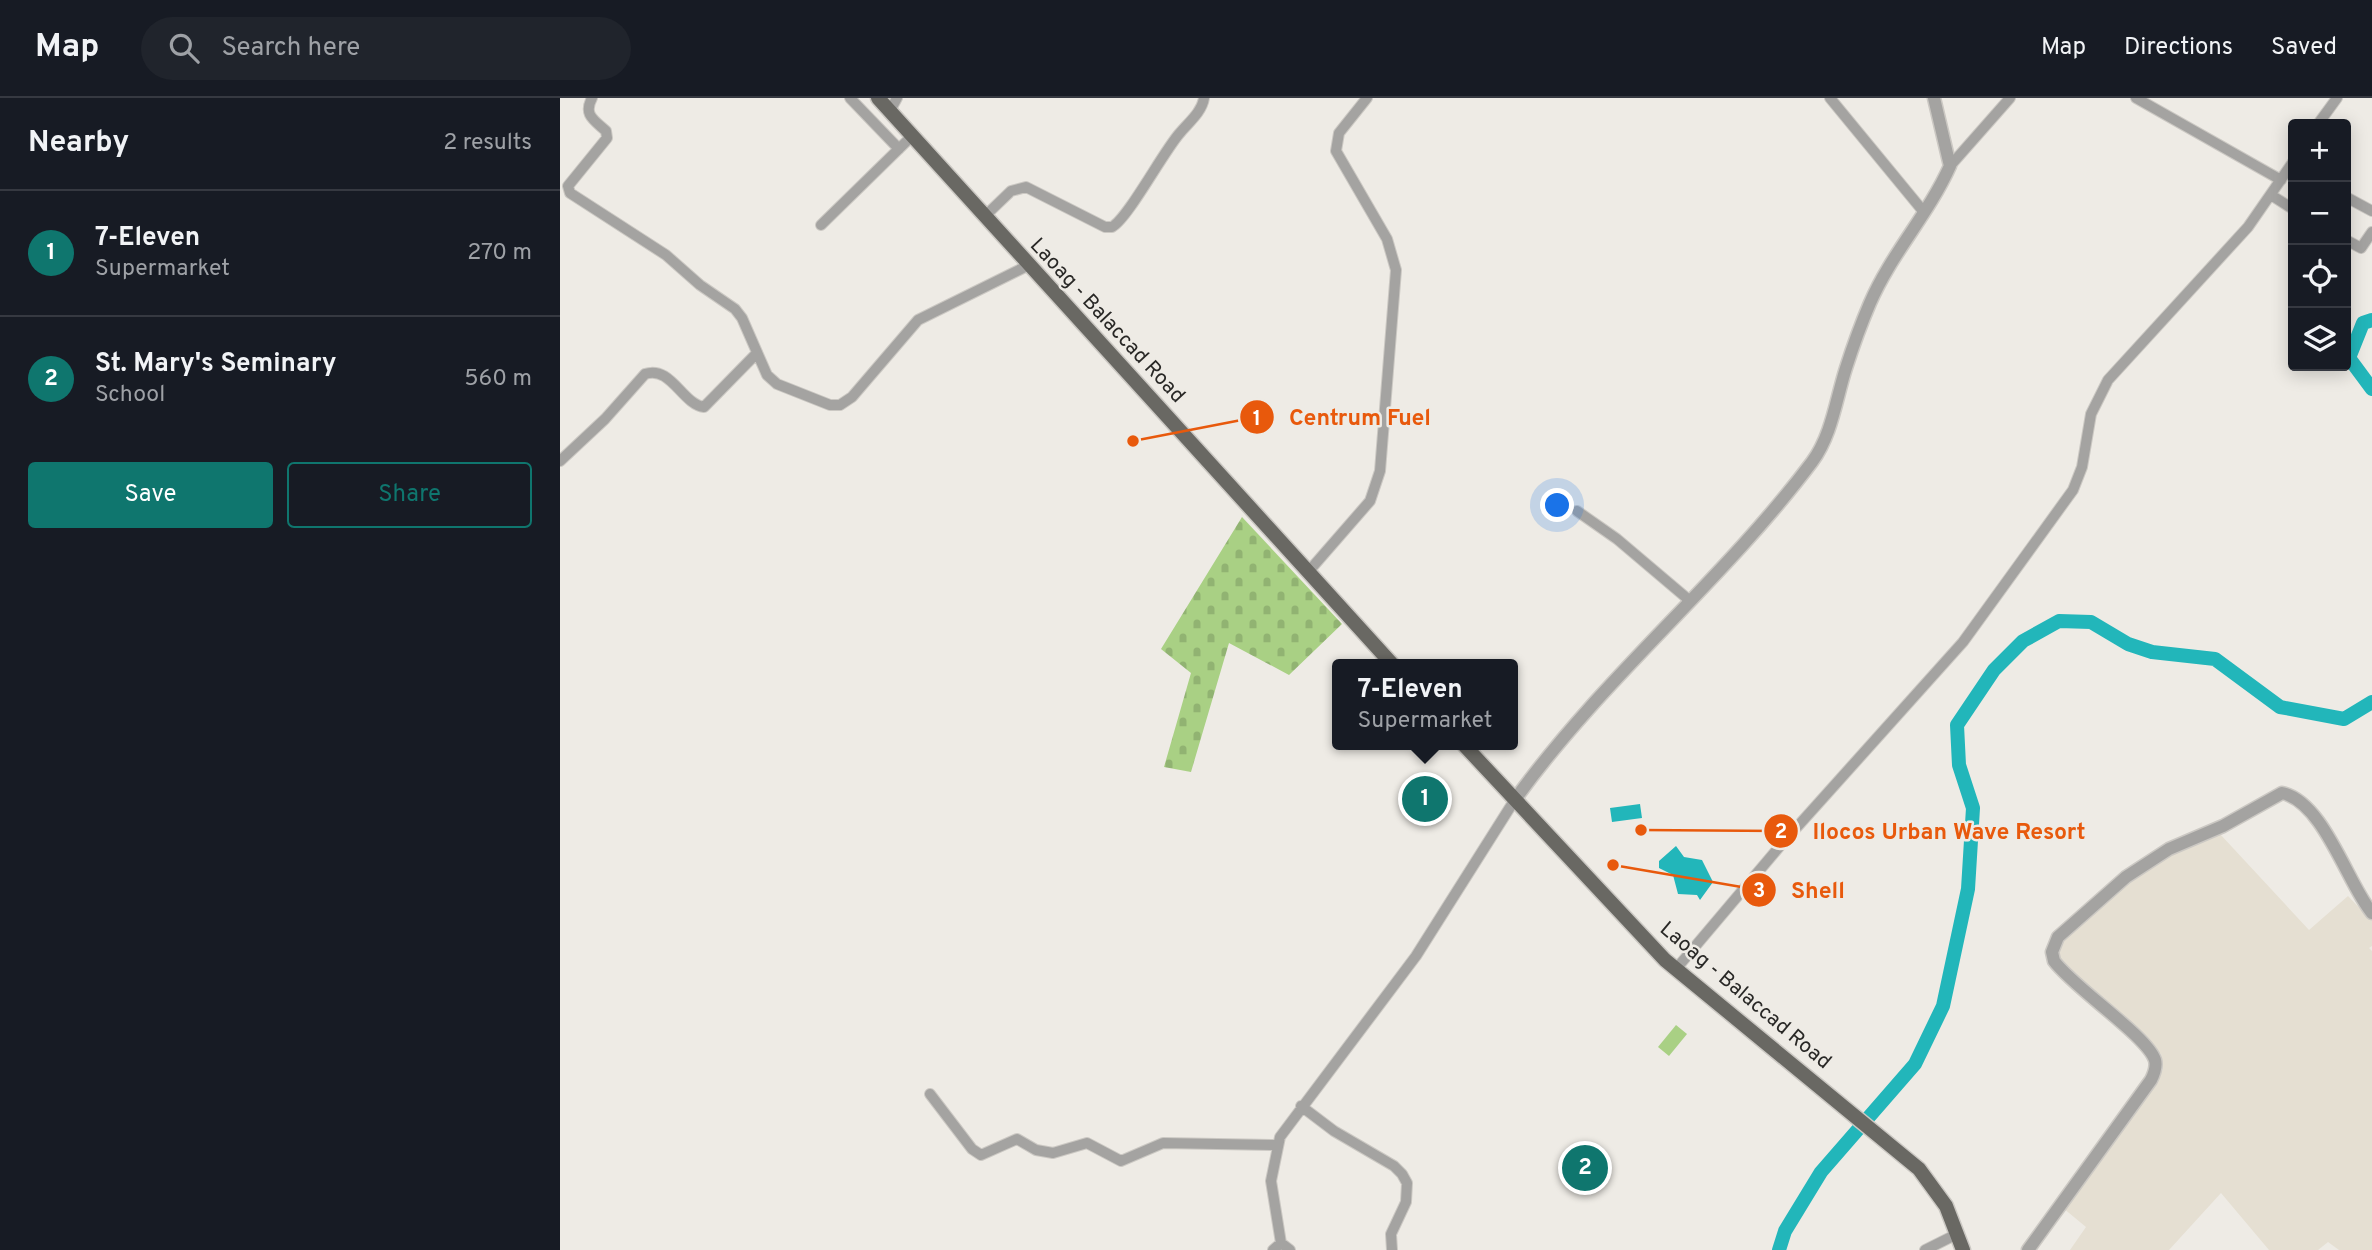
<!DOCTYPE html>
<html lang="en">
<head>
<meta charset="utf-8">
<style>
	:root { --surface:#171b24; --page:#20242c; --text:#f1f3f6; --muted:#9ea1a6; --line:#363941; --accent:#0f766e }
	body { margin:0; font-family:Overpass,sans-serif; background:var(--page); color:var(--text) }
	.controls { position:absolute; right:21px; top:21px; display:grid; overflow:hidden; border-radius:7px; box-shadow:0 4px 18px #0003 }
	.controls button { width:63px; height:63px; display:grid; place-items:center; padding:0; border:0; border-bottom:2px solid var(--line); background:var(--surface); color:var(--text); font:35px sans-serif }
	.you { position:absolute; left:998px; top:408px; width:24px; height:24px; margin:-18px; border:5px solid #fff; border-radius:50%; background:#1a73e8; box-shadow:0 0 0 10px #1a73e833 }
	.badge { display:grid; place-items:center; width:46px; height:46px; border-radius:50%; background:var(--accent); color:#fff; font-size:23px; font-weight:700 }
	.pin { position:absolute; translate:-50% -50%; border:4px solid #fff; box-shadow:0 2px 7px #0006 }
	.popup { position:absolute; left:772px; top:561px; width:186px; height:91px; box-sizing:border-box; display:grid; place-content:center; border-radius:7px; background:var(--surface); filter:drop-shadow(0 2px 5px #0005); font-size:23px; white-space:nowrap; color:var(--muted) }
	.popup b { font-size:26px; color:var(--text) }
	.popup::after { content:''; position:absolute; left:50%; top:100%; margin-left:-14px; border:14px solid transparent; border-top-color:var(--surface) }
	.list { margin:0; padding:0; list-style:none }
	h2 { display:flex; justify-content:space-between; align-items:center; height:91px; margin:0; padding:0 28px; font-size:30px }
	h2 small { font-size:23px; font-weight:400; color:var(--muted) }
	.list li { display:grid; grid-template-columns:46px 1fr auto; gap:21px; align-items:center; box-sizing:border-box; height:126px; padding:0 28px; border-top:2px solid var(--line) }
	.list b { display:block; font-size:26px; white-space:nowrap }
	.list p { margin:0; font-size:23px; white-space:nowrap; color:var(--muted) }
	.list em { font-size:23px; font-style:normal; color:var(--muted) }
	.actions { display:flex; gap:14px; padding:21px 28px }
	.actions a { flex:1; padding:16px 0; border:2px solid var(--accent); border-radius:7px; text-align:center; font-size:24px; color:var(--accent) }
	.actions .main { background:var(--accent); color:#fff }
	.icon { flex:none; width:38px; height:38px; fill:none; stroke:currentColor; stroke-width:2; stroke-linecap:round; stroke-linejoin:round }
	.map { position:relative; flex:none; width:1812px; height:1152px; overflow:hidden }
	header { display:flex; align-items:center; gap:42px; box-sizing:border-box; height:98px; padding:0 35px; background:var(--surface); border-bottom:2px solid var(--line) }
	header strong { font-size:33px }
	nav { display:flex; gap:38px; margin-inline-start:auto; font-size:24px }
	.search { width:490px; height:63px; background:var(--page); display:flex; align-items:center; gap:18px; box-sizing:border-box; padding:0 24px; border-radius:38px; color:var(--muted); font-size:26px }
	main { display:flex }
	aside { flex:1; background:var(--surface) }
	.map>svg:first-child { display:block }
</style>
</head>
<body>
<header>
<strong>Map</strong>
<div class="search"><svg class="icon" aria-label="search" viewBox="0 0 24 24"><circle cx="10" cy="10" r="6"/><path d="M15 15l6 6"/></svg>Search here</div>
<nav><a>Map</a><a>Directions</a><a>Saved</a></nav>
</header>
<main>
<aside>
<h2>Nearby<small>2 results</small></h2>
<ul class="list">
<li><span class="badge">1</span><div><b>7-Eleven</b><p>Supermarket</p></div><em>270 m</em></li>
<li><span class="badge">2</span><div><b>St. Mary's Seminary</b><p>School</p></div><em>560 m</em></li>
</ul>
<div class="actions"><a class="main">Save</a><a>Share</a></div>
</aside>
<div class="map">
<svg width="1812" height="1152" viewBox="0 0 1812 1152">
	<defs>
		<pattern id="cemetery-stones" width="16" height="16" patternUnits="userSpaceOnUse" patternTransform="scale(1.75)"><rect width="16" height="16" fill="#a9d084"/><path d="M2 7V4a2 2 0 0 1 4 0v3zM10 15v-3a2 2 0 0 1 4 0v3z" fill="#91b372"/></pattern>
	</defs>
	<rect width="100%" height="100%" fill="#eeebe5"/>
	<path fill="#e5dfd2" d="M 1660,736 L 1749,832 L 1788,798 L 1812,823 L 1812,848 L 1809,850 L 1812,853 L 1812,1152 L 1779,1152 L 1768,1144 L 1758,1152 L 1709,1152 L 1661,1095 L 1609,1152 L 1510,1152 L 1526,1129 L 1503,1110 L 1597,986 L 1603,971 L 1601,956 L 1502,866 L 1497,856 L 1501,842 L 1546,800 L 1613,754 Z"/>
	<path fill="#a9d084" d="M 1116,927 L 1127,936 L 1109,958 L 1098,949 Z"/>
	<path fill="url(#cemetery-stones)" d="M 682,419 L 782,526 L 729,577 L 669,545 L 631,674 L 604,669 L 631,575 L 601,551 Z"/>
	<path fill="#22b6ba" d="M 1080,706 L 1082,720 L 1052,724 L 1050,710 Z
		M 1116,748 L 1124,759 L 1142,762 L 1153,784 L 1140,802 L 1137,797 L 1118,796 L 1113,777 L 1099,770 L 1099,763 Z"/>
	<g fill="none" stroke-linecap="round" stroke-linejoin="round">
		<path stroke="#22b6ba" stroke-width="14" d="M 1812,222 L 1803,225 L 1789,260 L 1812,291
			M 1219,1152 L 1225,1133 L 1261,1074 L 1355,966 L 1383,908 L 1408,791 L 1413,710 L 1399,667 L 1397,627 L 1434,572 L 1463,543 L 1499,523 L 1531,524 L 1568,546 L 1592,554 L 1655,561 L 1720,609 L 1784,621 L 1812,604"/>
		<defs>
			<path id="minor" d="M 32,0 C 23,17 34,22 46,33 L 47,40 L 8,88 L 10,95 L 106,157 L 140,187 L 175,211 L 182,220 L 207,277 L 217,286 L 270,307 L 280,307 L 292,299 L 358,222 L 467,168
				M 290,0 L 339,51
				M 1270,0 L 1363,113
				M 1576,0 L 1721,82
				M 330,13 L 337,0
				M 1758,26 L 1777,0
				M 1390,68 L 1450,0
				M 1711,97 L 1733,111
				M 1786,99 L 1812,113
				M 425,118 L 451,93 L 466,89 L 545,129 L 552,129 C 568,120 602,56 619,36 C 628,25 642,14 644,0
				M 261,127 L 352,38
				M 1786,142 L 1801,150 L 1812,134
				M 0,363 L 45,321 L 85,276 C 111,267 122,306 144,309 L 196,256
				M 1017,413 L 1057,441 L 1129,502
				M 749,473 L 810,403 L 820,373 L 836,172 L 827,141 L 776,53 L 779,35 L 807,0
				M 1116,871 L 1220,748 L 1403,544 L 1513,392 L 1522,369 L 1531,316 L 1548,282 L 1688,129 L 1733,64
				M 370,996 L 412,1051 L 421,1057 L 457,1041 L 476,1052 L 493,1055 L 527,1045 L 561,1063 L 603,1045 L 717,1047
				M 741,1008 L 774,1033 L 834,1068 L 842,1076 L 847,1085 L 846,1104 L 831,1136 L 832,1152
				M 721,1145 L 711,1083 L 720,1039 L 856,858 L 954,703
				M 713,1152 L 721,1145 L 730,1152
				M 1365,1152 L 1397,1136"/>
			<path id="tertiary" d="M 954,703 C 1042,580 1161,485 1252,364 C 1272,337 1276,301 1286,270 C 1293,248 1301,226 1310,205 C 1331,156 1368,117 1390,68 L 1374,0
				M 1468,1152 L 1591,982 C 1594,976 1597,969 1595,962 C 1587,938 1514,890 1494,863 L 1492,854 L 1498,839 L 1566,779 L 1609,751 L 1663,728 L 1722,695 C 1764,704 1788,787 1812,815"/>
			<path id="primary" d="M 318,0 L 832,566
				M 904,647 L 1105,862 L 1359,1071 L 1386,1108 L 1403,1152"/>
		</defs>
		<use href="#minor" stroke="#cbc8c3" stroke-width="12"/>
		<use href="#tertiary" stroke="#cbc8c3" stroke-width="15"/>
		<use href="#primary" stroke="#cbc8c3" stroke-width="17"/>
		<use href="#minor" stroke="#a4a3a1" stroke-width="10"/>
		<use href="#tertiary" stroke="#a4a3a1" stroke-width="12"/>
		<use href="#primary" stroke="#696863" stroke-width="14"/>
	</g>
	<g text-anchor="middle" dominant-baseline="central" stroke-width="5" stroke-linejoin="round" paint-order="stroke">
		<g font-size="21" fill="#292826" stroke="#eeebe5">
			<text transform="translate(547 223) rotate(47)">Laoag - Balaccad Road</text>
			<text transform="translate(1185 898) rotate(40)">Laoag - Balaccad Road</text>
		</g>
	</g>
	<path fill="none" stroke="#e8590c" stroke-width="2.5" d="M573 343L697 319M1081 732L1221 733M1053 767L1199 792"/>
	<g fill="#e8590c" stroke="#eeebe5" stroke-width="2.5">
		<circle cx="573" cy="343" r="7"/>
		<circle cx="1081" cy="732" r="7"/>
		<circle cx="1053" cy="767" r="7"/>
		<circle cx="697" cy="319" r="18"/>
		<circle cx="1221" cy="733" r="18"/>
		<circle cx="1199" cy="792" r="18"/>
	</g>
	<g font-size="21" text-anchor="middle" font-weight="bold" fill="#fff">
		<text x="697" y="327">1</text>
		<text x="1221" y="740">2</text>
		<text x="1199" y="799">3</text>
	</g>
	<g font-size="23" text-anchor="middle" font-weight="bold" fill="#e8590c" stroke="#eeebe5" stroke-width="5" stroke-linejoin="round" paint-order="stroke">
		<text x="800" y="327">Centrum Fuel</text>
		<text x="1389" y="741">Ilocos Urban Wave Resort</text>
		<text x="1258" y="800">Shell</text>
	</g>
</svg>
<div class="controls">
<button>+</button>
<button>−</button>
<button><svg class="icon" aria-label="locate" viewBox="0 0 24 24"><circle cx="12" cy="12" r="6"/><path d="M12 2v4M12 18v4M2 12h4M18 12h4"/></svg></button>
<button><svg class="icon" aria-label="layers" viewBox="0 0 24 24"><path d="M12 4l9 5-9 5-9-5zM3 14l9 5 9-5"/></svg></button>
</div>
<div class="you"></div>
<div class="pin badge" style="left:865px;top:701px">1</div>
<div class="popup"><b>7-Eleven</b>Supermarket</div>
<div class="pin badge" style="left:1025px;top:1070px">2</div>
</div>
</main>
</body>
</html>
